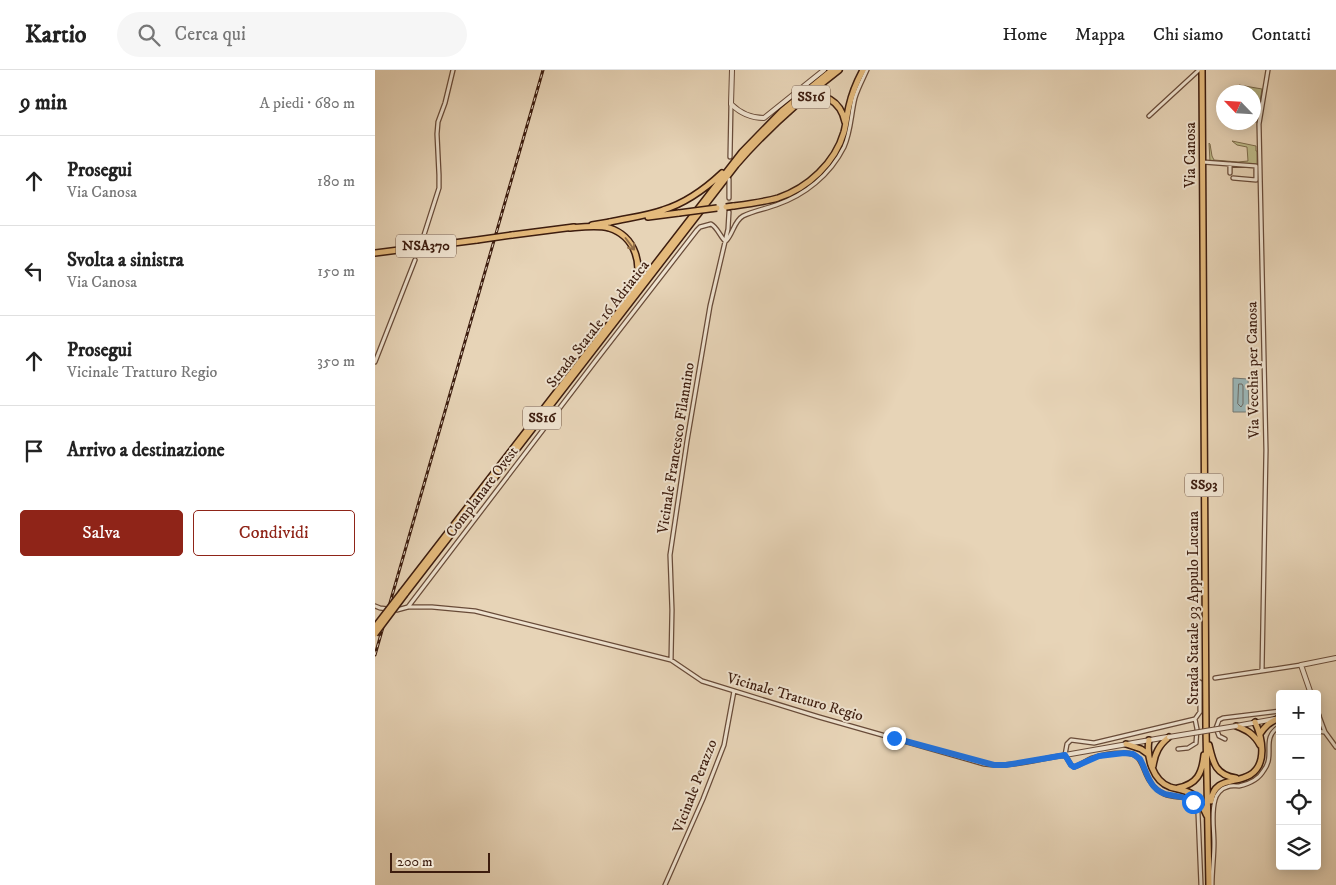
<!DOCTYPE html>
<html lang="it">
<head>
<meta charset="utf-8">
<style>
	:root { --surface:#fff; --page:#f6f6f6; --text:#222; --muted:#767676; --line:#e0e0e0; --accent:#8f2418 }
	body { margin:0; font-family:"IM FELL DW Pica",serif; background:var(--page); color:var(--text) }
	.controls { position:absolute; right:15px; bottom:15px; display:grid; overflow:hidden; border-radius:5px; box-shadow:0 2px 12px #0003 }
	.controls button { width:45px; height:45px; display:grid; place-items:center; padding:0; border:0; border-bottom:1px solid var(--line); background:var(--surface); color:var(--text); font:25px sans-serif }
	.compass { position:absolute; left:841px; top:15px; width:45px; height:45px; border-radius:50%; background:var(--surface); box-shadow:0 2px 12px #0003; rotate:295deg }
	.scale { position:absolute; left:15px; bottom:12px; width:100px; box-sizing:border-box; padding-left:5px; border:2px solid #3d1d0f; border-top:0; font-size:14px; line-height:18px; white-space:nowrap; color:#3d1d0f; -webkit-text-stroke:4px #efe3d0; paint-order:stroke }
	.stop { position:absolute; width:15px; height:15px; margin:-11px; border:4px solid #1a73e8; border-radius:50%; background:#fff }
	.stop.end { background:#1a73e8; border-color:#fff; box-shadow:0 1px 5px #0008 }
	.list { margin:0; padding:0; list-style:none }
	h2 { display:flex; justify-content:space-between; align-items:center; height:65px; margin:0; padding:0 20px; font-size:21px }
	h2 small { font-size:16px; font-weight:400; color:var(--muted) }
	.list li { display:grid; grid-template-columns:32px 1fr auto; gap:15px; align-items:center; box-sizing:border-box; height:90px; padding:0 20px; border-top:1px solid var(--line) }
	.list b { display:block; font-size:19px; white-space:nowrap }
	.list p { margin:0; font-size:16px; white-space:nowrap; color:var(--muted) }
	.list em { font-size:16px; font-style:normal; color:var(--muted) }
	.actions { display:flex; gap:10px; padding:15px 20px }
	.actions a { flex:1; padding:11px 0; border:1px solid var(--accent); border-radius:5px; text-align:center; font-size:18px; color:var(--accent) }
	.actions .main { background:var(--accent); color:#fff }
	.icon { flex:none; width:28px; height:28px; fill:none; stroke:currentColor; stroke-width:2; stroke-linecap:round; stroke-linejoin:round }
	.map { position:relative; flex:none; width:961px; height:815px; overflow:hidden }
	header { display:flex; align-items:center; gap:30px; box-sizing:border-box; height:70px; padding:0 25px; background:var(--surface); border-bottom:1px solid var(--line) }
	header strong { font-size:24px }
	nav { display:flex; gap:28px; margin-inline-start:auto; font-size:18px }
	.search { width:350px; height:45px; background:var(--page); display:flex; align-items:center; gap:12px; box-sizing:border-box; padding:0 18px; border-radius:28px; color:var(--muted); font-size:19px }
	main { display:flex }
	aside { flex:1; background:var(--surface) }
	.map>svg:first-child { display:block }
</style>
</head>
<body>
<header>
<strong>Kartio</strong>
<div class="search"><svg class="icon" aria-label="search" viewBox="0 0 24 24"><circle cx="10" cy="10" r="6"/><path d="M15 15l6 6"/></svg>Cerca qui</div>
<nav><a>Home</a><a>Mappa</a><a>Chi siamo</a><a>Contatti</a></nav>
</header>
<main>
<aside>
<h2>9 min<small>A piedi · 680 m</small></h2>
<ul class="list">
<li><svg class="icon" aria-label="ahead" viewBox="0 0 24 24"><path d="M12 20V5M6 11l6-6 6 6"/></svg><div><b>Prosegui</b><p>Via Canosa</p></div><em>180 m</em></li>
<li><svg class="icon" aria-label="left" viewBox="0 0 24 24"><path d="M17 20v-9H6M10 6l-5 5 5 5"/></svg><div><b>Svolta a sinistra</b><p>Via Canosa</p></div><em>150 m</em></li>
<li><svg class="icon" aria-label="ahead" viewBox="0 0 24 24"><path d="M12 20V5M6 11l6-6 6 6"/></svg><div><b>Prosegui</b><p>Vicinale Tratturo Regio</p></div><em>350 m</em></li>
<li><svg class="icon" aria-label="arrive" viewBox="0 0 24 24"><path d="M6 21V4h12l-3 4 3 4H6"/></svg><div><b>Arrivo a destinazione</b></div></li>
</ul>
<div class="actions"><a class="main">Salva</a><a>Condividi</a></div>
</aside>
<div class="map">
<svg width="961" height="815" viewBox="0 0 961 815">
	<rect width="100%" height="100%" fill="#e7d4b7"/>
	<filter id="stains"><feTurbulence type="fractalNoise" baseFrequency=".004" numOctaves="4"/><feColorMatrix values="0 0 0 0 .2 0 0 0 0 .09 0 0 0 0 .02 0 0 0 .5 -.17"/></filter>
	<radialGradient id="worn" r=".72"><stop offset=".6" stop-color="#630" stop-opacity="0"/><stop offset="1" stop-color="#630" stop-opacity=".3"/></radialGradient>
	<path fill="#bdbb89" stroke="#7d6c4c" d="M 864,15 L 887,19 L 882,52 L 879,52 L 878,22 L 863,22 Z
		M 857,71 L 881,76 L 881,81 L 882,81 L 882,95 L 835,92 L 834,73 L 835,74 L 837,86 L 839,90 L 863,92 L 873,91 L 872,77 L 862,75 Z"/>
	<path fill="#9ab6b8" stroke="#757974" d="M 858,308 L 873,309 L 874,342 L 858,342 Z"/>
	<g fill="none" stroke-linecap="round" stroke-linejoin="round">
		<path stroke="#6c6a64" stroke-width="1" d="M 864,314 L 867,314 L 868,316 L 868,334 L 866,337 L 863,334 Z"/>
		<path stroke="#c5af95" stroke-width="3" stroke-dasharray="3 1.5" stroke-linecap="butt" d="M 354,142 L 354,128
			M 40,190 L 48,168"/>
		<defs>
			<path id="minor" d="M 774,46 L 824,0
				M 355,87 L 356,34
				M 828,92 L 881,96 L 881,110 L 858,108
				M 855,103 L 855,94
				M 354,128 L 354,109
				M 48,168 L 64,118 L 64,105 L 62,64 L 63,52 L 70,33 L 78,0
				M 351,171 C 358,164 359,151 368,146 C 378,141 390,139 401,135 C 430,125 455,105 469,77 C 476,62 476,44 480,28 C 483,18 488,9 492,0
				M 0,292 L 40,190
				M 0,536 L 5,538 L 22,540 L 33,537 L 57,537 L 100,541 L 296,590 L 327,611 L 444,647 L 609,694 C 635,698 664,689 690,685
				M 33,537 L 222,289 L 322,160 L 325,157 L 336,154 C 342,157 345,166 350,171
				M 296,590 L 297,540 L 295,485 L 312,371 L 335,236 L 353,159 L 354,142
				M 887,601 L 891,380 L 884,54 L 893,0
				M 840,608 L 926,595
				M 944,646 L 950,662 L 961,677
				M 942,661 L 949,662
				M 850,669 L 844,666 L 841,658 L 844,650 L 848,648 L 905,641
				M 803,679 L 813,678 L 821,673 L 822,659 L 820,649
				M 690,685 L 696,695 L 699,697 C 706,695 710,691 717,688 C 726,685 738,683 748,683 C 764,682 766,692 771,704 C 774,712 781,720 789,724 C 805,731 815,720 823,743 L 826,815
				M 690,685 L 692,674 L 696,670 L 719,673 L 820,649 L 825,642 L 825,612
				M 290,815 L 328,729 L 349,675 L 359,621
				M 837,815 C 837,801 839,787 839,773 C 839,759 836,744 840,730 C 841,725 846,718 852,717 C 856,715 860,716 864,716 C 874,714 884,709 889,700 C 901,684 885,668 905,656"/>
			<path id="tertiary" d="M 357,0 L 356,34 C 365,43 376,48 389,48 L 449,0
				M 936,624 L 926,595 L 961,588
				M 942,641 L 944,646 L 942,646
				M 861,656 L 905,648
				M 690,685 L 792,667"/>
			<path id="primary" d="M 827,0 L 831,660 L 834,815
				M 217,155 L 235,152
				M 137,165 L 199,157
				M 0,183 L 102,170
				M 861,656 C 872,660 879,664 885,675
				M 885,664 C 890,656 894,653 902,649
				M 774,670 C 771,687 778,711 795,717 C 802,719 810,720 817,724 C 825,729 828,738 832,746
				M 751,674 L 766,679 L 773,684
				M 834,675 C 838,692 840,705 861,708
				M 778,696 C 780,683 784,675 794,667
				M 803,718 C 822,714 827,704 829,685
				M 836,731 C 839,707 860,714 875,705 C 893,694 887,667 880,652"/>
			<path id="trunk" d="M 429,31 C 448,19 466,32 470,52
				M 358,136 C 373,134 389,132 403,128 C 433,118 460,93 469,62 C 471,54 472,45 474,36 C 477,23 482,11 488,0
				M 273,147 L 304,143
				M 235,152 C 253,148 271,146 288,140 C 311,133 330,119 347,103
				M 195,158 C 207,157 222,155 234,158 C 260,166 270,196 257,219
				M 27,522 L 367,82 L 407,41 L 457,0
				M 30,524 L 361,95 C 392,59 426,29 464,0"/>
		</defs>
		<use href="#minor" stroke="#684b39" stroke-width="5.5"/>
		<use href="#tertiary" stroke="#684b39" stroke-width="6"/>
		<use href="#primary" stroke="#3d1d0f" stroke-width="8"/>
		<use href="#trunk" stroke="#3d1d0f" stroke-width="8"/>
		<use href="#minor" stroke="#efe3d0" stroke-width="3"/>
		<use href="#tertiary" stroke="#efe3d0" stroke-width="4"/>
		<use href="#primary" stroke="#e4ba7c" stroke-width="5"/>
		<use href="#trunk" stroke="#e4ba7c" stroke-width="5"/>
		<defs>
			<path id="rail" d="M 0,585 L 168,0"/>
		</defs>
		<use href="#rail" stroke="#3d1d0f" stroke-width="3"/>
		<use href="#rail" stroke="#efe3d0" stroke-width="1" stroke-dasharray="4" stroke-linecap="butt"/>
		<defs>
			<path id="tertiary-bridge" d="M 794,667 L 861,656"/>
			<path id="primary-bridge" d="M 102,170 L 137,165"/>
			<path id="trunk-bridge" d="M 351,137 L 358,136
				M 304,143 L 342,138
				M 0,557 L 27,522
				M 0,564 L 30,524"/>
		</defs>
		<use href="#tertiary-bridge" stroke="#684b39" stroke-width="6" stroke-linecap="butt"/>
		<use href="#primary-bridge" stroke="#3d1d0f" stroke-width="8" stroke-linecap="butt"/>
		<use href="#trunk-bridge" stroke="#3d1d0f" stroke-width="8" stroke-linecap="butt"/>
		<use href="#tertiary-bridge" stroke="#efe3d0" stroke-width="4"/>
		<use href="#primary-bridge" stroke="#e4ba7c" stroke-width="5"/>
		<use href="#trunk-bridge" stroke="#e4ba7c" stroke-width="5"/>
	</g>
	<defs><path id="oneway-shaft" d="M-6 0H5M1.5-3L5.5 0L1.5 3" fill="none" stroke-width="1.6" stroke-linecap="round" stroke-linejoin="round" transform="scale(1.25)"/></defs>
	<use stroke="#906c46" href="#oneway-shaft" transform="translate(255 174) rotate(53)"/>
	<g fill="none" stroke-linecap="round" stroke-linejoin="round">
		<path stroke="#1a73e8" stroke-width="6" d="M 519,668 L 619,695 L 631,695 L 690,685 L 696,695 L 699,697 L 724,686 L 749,683 L 758,684 L 765,689 C 773,703 774,722 795,725 C 804,727 810,726 818,732"/>
	</g>
	<g text-anchor="middle" dominant-baseline="central" stroke-width="4" stroke-linejoin="round" paint-order="stroke">
		<g fill="#efe3d0" stroke="#725849" stroke-width="1">
			<rect x="417" y="15.5" width="38" height="23" rx="4"/>
			<rect x="21" y="164.5" width="60" height="23" rx="4"/>
			<rect x="148" y="336.5" width="38" height="23" rx="4"/>
			<rect x="810" y="403.5" width="38" height="23" rx="4"/>
		</g>
		<g font-size="14" font-weight="bold" fill="#3d1d0f">
			<text x="436" y="27">SS16</text>
			<text x="51" y="176">NSA370</text>
			<text x="167" y="348">SS16</text>
			<text x="829" y="415">SS93</text>
		</g>
		<g font-size="15" fill="#3d1d0f" stroke="#efe3d0">
			<text transform="translate(815 85) rotate(-90)">Via Canosa</text>
			<text transform="translate(223 254) rotate(-52)">Strada Statale 16 Adriatica</text>
			<text transform="translate(878 300) rotate(-91)">Via Vecchia per Canosa</text>
			<text transform="translate(301 378) rotate(-81)">Vicinale Francesco Filannino</text>
			<text transform="translate(107 422) rotate(-53)">Complanare Ovest</text>
			<text transform="translate(818 538) rotate(-90)">Strada Statale 93 Appulo Lucana</text>
			<text transform="translate(420 627) rotate(16)">Vicinale Tratturo Regio</text>
			<text transform="translate(320 716) rotate(-69)">Vicinale Perazzo</text>
		</g>
	</g>
	<rect width="100%" height="100%" filter="url(#stains)"/>
	<rect width="100%" height="100%" fill="url(#worn)"/>
</svg>
<div class="controls">
<button>+</button>
<button>−</button>
<button><svg class="icon" aria-label="locate" viewBox="0 0 24 24"><circle cx="12" cy="12" r="6"/><path d="M12 2v4M12 18v4M2 12h4M18 12h4"/></svg></button>
<button><svg class="icon" aria-label="layers" viewBox="0 0 24 24"><path d="M12 4l9 5-9 5-9-5zM3 14l9 5 9-5"/></svg></button>
</div>
<svg class="compass" viewBox="-18 -18 36 36"><path d="M0-13l5 13h-10z" fill="#e53935"/><path d="M0 13l5-13h-10z" fill="#767676"/></svg>
<div class="scale">200 m</div>
<div class="stop" style="left:818px;top:732px"></div>
<div class="stop end" style="left:519px;top:668px"></div>
</div>
</main>
</body>
</html>
